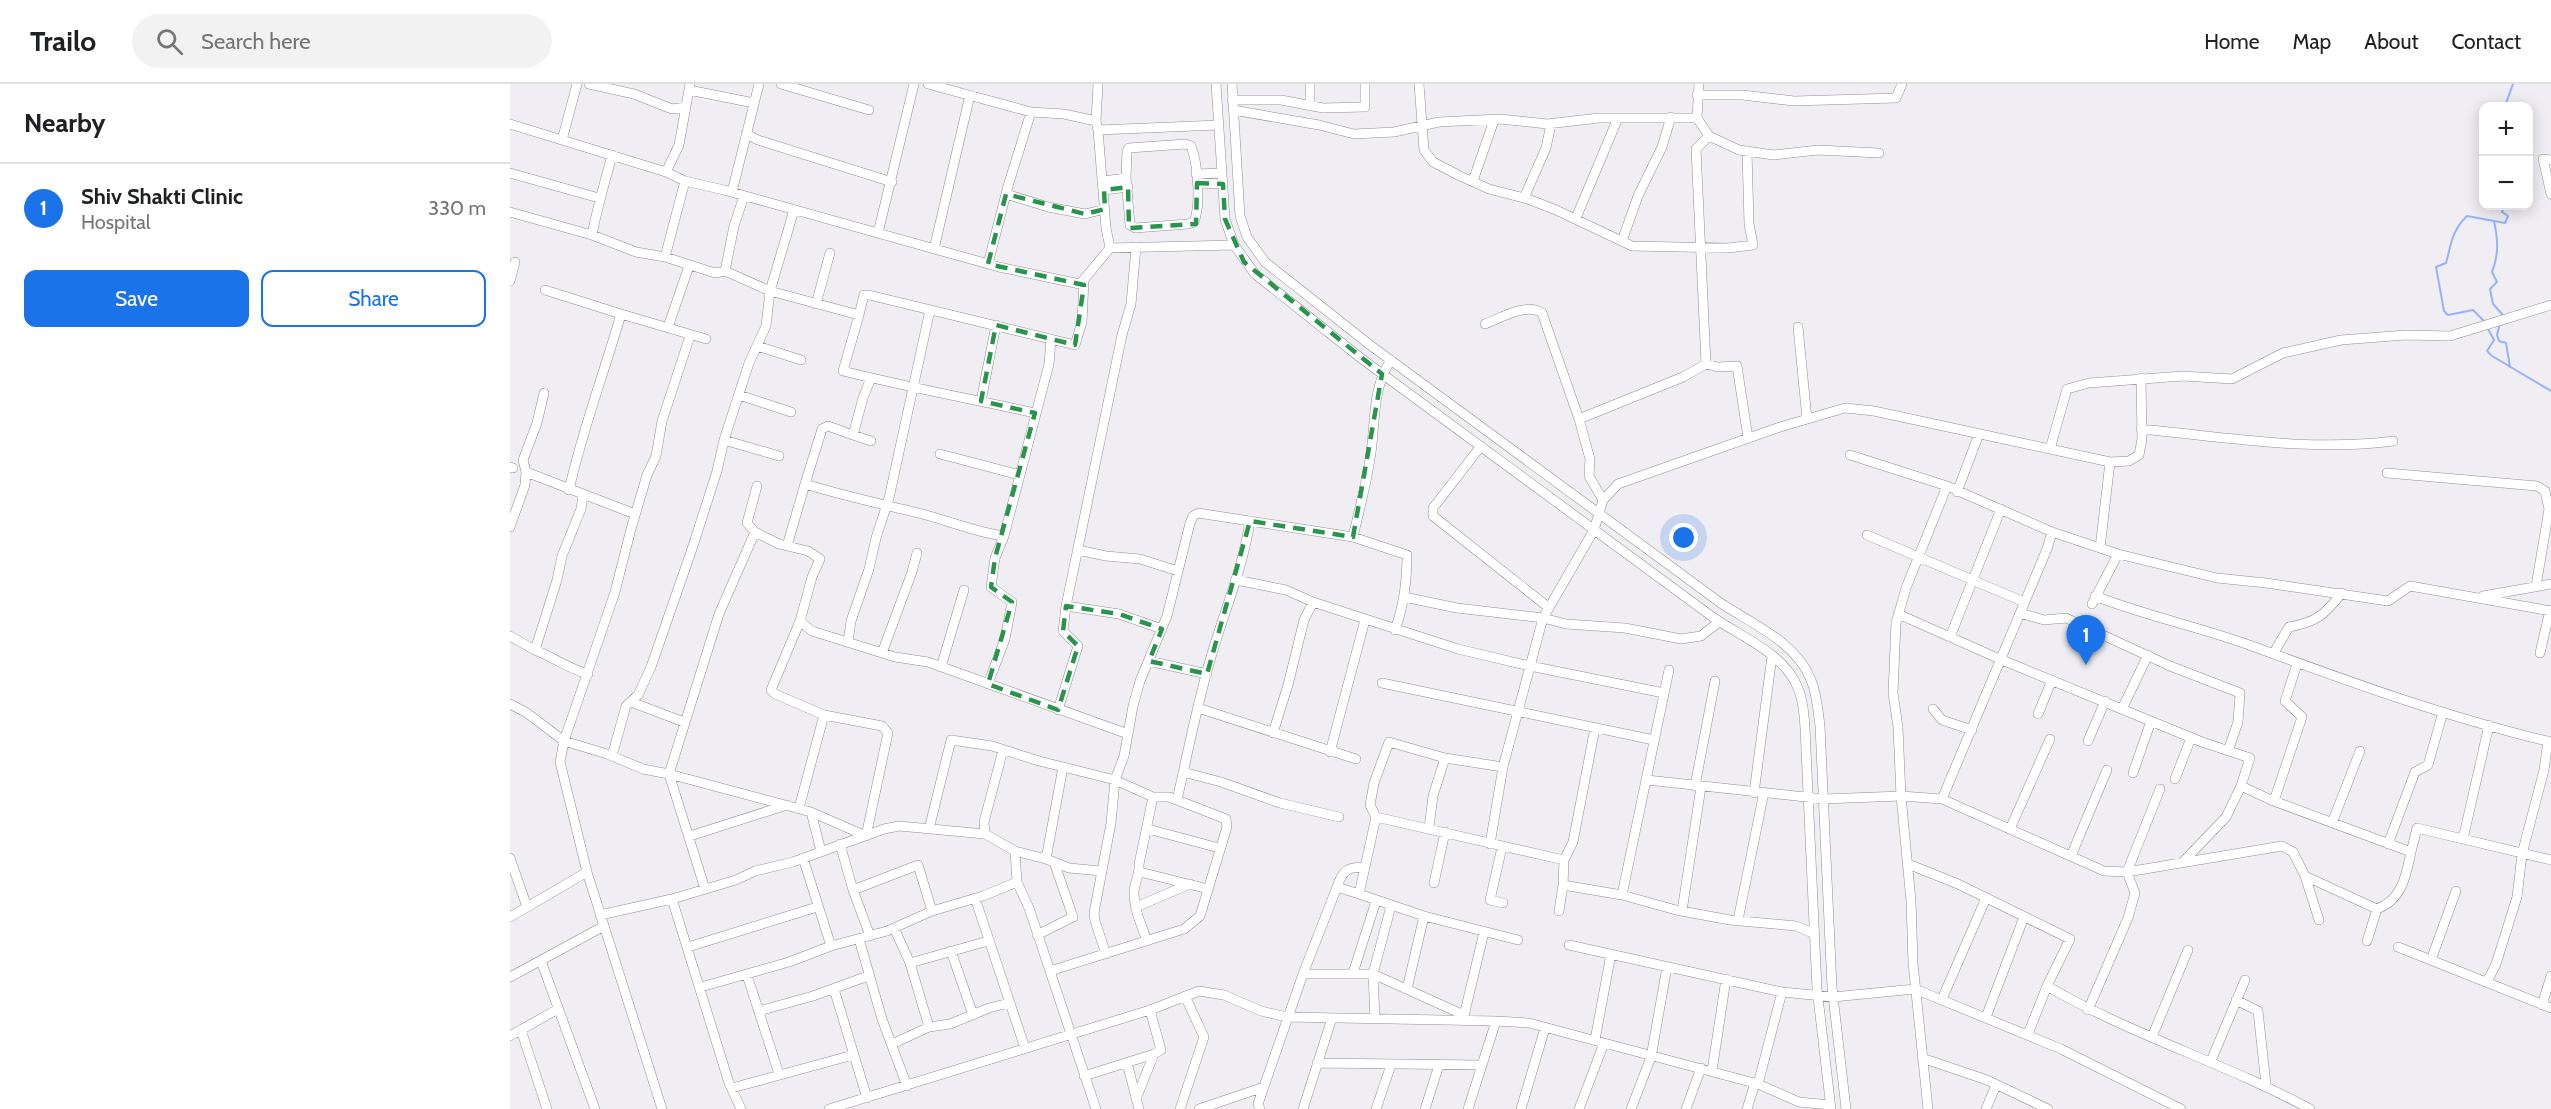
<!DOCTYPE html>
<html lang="en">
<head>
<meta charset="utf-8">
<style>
	:root { --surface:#fff; --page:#f2f2f2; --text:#202124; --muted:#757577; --line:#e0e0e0; --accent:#1a73e8 }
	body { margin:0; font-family:Cabin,sans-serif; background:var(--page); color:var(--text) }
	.controls { position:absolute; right:18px; top:18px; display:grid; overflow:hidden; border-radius:12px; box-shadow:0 3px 15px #0003 }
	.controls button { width:54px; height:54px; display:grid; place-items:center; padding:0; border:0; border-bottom:2px solid var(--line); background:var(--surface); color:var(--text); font:30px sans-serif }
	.you { position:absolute; left:1174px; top:454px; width:21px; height:21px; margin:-15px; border:4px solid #fff; border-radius:50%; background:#1a73e8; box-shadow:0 0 0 9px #1a73e833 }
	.badge { display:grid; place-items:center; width:39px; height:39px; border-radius:50%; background:var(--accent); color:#fff; font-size:20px; font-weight:700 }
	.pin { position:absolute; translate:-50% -50px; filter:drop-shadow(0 2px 3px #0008) }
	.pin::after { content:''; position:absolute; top:32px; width:21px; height:18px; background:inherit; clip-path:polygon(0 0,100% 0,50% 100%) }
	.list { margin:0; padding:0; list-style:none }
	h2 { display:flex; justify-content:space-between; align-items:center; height:78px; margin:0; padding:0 24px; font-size:26px }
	h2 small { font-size:20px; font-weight:400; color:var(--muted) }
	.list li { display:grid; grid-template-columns:39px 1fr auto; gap:18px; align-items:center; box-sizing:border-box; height:90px; padding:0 24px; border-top:2px solid var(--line) }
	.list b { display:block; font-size:22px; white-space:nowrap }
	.list p { margin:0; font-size:20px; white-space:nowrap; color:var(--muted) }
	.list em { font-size:20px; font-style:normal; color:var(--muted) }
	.actions { display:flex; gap:12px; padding:18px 24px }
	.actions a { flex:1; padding:14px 0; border:2px solid var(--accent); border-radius:12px; text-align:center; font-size:21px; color:var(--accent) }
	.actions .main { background:var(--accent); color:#fff }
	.icon { flex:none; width:33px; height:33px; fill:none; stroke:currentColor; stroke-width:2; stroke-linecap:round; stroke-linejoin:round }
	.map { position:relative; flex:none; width:2041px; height:1025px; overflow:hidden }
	header { display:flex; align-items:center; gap:36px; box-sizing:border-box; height:84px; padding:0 30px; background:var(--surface); border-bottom:2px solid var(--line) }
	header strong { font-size:28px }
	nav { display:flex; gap:33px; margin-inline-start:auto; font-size:21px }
	.search { width:420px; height:54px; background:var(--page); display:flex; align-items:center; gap:15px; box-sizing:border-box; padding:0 21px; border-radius:33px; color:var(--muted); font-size:22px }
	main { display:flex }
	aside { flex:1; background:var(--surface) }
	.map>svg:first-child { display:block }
</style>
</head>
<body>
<header>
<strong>Trailo</strong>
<div class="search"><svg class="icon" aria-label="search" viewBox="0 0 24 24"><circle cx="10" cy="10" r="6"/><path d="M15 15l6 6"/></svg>Search here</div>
<nav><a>Home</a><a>Map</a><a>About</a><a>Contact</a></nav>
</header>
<main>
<aside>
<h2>Nearby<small></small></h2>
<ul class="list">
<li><span class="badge">1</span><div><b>Shiv Shakti Clinic</b><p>Hospital</p></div><em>330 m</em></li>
</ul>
<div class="actions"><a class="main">Save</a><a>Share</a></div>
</aside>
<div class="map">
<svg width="2041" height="1025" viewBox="0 0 2041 1025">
	<rect width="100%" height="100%" fill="#f0eef3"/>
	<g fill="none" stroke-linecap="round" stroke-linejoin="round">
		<path stroke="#95b4f7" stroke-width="2" d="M 1995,22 L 2003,0
			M 1984,137 C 1988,155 1989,171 1982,188 L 1987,198 L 1980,205 L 1983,220 L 1992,230 L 1991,233
			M 1975,238 L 1963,226 L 1938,231 L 1934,227 L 1926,183 L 1936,179 C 1941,161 1942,146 1957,132 L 1995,139 L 1998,132 L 1992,128 L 1995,122
			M 1990,239 L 1987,251 L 1989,257 L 1996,259 L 2000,283
			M 1977,243 L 1984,256 L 1977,267 L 1982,272 L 2041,307"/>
		<defs>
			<path id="minor" d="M 79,0 L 124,10 L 162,25 L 176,23
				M 271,0 L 359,26
				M 418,0 L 521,28 L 554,30 L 586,37 L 588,46 L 709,41
				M 706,0 L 715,135 L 724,161 L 745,190 L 852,275 L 1204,534 C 1232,553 1274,570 1287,602 C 1293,615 1294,630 1295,644 L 1307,905 L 1321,1025
				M 722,0 L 730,132 L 737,153 L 755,178 L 860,261 L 1212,520 C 1243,540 1287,559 1301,596 C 1307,610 1308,627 1310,642 L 1322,903 L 1336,1025
				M 800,0 L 800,22
				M 909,0 L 914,66 L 923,78 L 950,92 L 979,105 L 1018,115 L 1046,126 L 1122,162 L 1218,164 L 1243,161 L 1239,140 L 1237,67
				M 1189,0 L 1187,34 L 1199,52 L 1229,66 L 1264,71 L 1308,66 L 1369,69
				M 179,6 L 244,19
				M 1187,11 L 1232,11 L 1284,17 L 1386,14 L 1392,0
				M 722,16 L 771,16 L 813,24 L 855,23 L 855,0
				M 723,26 L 809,41 L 844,50 L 884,48 L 929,38 L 990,35 L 1037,40 L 1089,34 L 1187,34
				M 586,37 L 588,0
				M 0,40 L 156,88 L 175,97 L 214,106 L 489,183 L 570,200 L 600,164 L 724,161
				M 588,46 L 596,144 L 600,164
				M 236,50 L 248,56 L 382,98
				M 52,56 L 67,0
				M 675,60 L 681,62 C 688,80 691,120 684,138 L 678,140 L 625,144 L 620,141 L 616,94 L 617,67 L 619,64 Z
				M 2041,76 L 2033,75 L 2041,110
				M 156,88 L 169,61 L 180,0
				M 0,89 L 89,114
				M 686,90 L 712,89
				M 593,97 L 616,94
				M 963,97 L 984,36
				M 687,99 L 713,100
				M 594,106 L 618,103
				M 222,108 L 249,0
				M 496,110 L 538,123 L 575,130 L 595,125
				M 1014,114 L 1036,64 L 1041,40
				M 284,126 L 260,207 L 349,231 L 354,211 L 359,211 L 565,261 L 572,238 L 574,196
				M 0,128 L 82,151 L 126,168 L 155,173 L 205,189 L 215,187 L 224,142 L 234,112
				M 1066,134 L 1108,34
				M 368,149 L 404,0
				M 82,151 C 87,124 95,98 102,71
				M 1112,157 L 1128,112 L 1152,63 L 1161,33
				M 424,165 L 460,11
				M 155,173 L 175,97
				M 478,180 L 498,102 L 521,28
				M 0,197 L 5,178
				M 35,206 L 111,230
				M 306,220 L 320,169
				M 349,231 L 333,287 C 397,303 461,315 525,329
				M 975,240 C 991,234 1017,218 1032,229 L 1069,335 L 1080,375 L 1079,392 L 1093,416
				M 158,243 L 179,182
				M 1288,243 L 1297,335
				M 247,262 L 291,276
				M 1196,280 L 1186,65 L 1199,52
				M 361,294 L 353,314 L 343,351 L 318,342 L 312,345 L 295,400 C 331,411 367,419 404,428 C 435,435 463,448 494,452
				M 229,311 L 281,328
				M 471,317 L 486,241
				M 1069,335 L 1173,293 L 1196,280 L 1208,283 L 1227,282 L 1238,354
				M 1631,345 C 1714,353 1800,368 1883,357
				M 343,351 L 361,357
				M 214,356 L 269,372
				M 971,362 L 923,424 L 923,432 L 1038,523
				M 1540,365 L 1557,305 L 1579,299 L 1673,292 L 1722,295 L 1773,269 L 1831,256 L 1896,251 L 1940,252 L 2041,221
				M 430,370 L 510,391
				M 1340,371 L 1437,402 L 1542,448 L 1608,470 L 1707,494 L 1756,499 L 1878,517 L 1900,502 L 2041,527
				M 1600,378 L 1619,377 L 1629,371 L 1632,355 L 1631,294
				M 0,383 L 3,384
				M 16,388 L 125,430
				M 1877,389 L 2027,402 L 2035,407 L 2039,425 L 2026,502
				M 59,406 C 72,347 94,289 111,230 L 196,255
				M 1447,408 L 1469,350
				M 0,443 L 15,401 L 16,388 L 13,376 L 27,339 L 34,309
				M 245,448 L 237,439 L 247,402
				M 1357,451 L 1514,518
				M 843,453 C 849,427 856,401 860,375 C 866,342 861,305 881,276
				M 277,462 L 295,400
				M 568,466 L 596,472 L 630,475 L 668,487
				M 726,496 L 776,506 L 803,518 L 948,565 L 1020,582 L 1154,609
				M 1585,512 C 1636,532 1690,543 1742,562 C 1840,598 1939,634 2041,658
				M 1973,512 L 2041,500
				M 894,513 L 947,524 L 1033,534 L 1056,540 L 1115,544 L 1171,555 L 1191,552 L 1209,538
				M 1582,520 L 1608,470
				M 556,522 L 609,530 L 652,545
				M 1510,529 L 1534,536 L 1556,534 L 1660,582 L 1730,609 L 1728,638 L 1718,667
				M 1388,530 L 1492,576 L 1692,658 L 1740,674 L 1731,702 L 1716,733 L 1672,779
				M 0,552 L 25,566 L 47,496 L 52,472 L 71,425 L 73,411
				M 1440,553 L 1491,425
				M 338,558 L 341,537 L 359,485 L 366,454 L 379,414 L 420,226
				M 25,566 C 43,573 59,585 78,590
				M 372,569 L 402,488 L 407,469
				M 2030,569 L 2040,526
				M 1763,570 L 1779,543 C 1807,538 1814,531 1832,509
				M 639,577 L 697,590
				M 431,583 L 454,506
				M 872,599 L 1144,656
				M 478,600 L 495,555 L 502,518 L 481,503 L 485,474 L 494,452 L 539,280 L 541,255
				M 121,618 L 174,638
				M 0,620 L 17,629 L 54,657 L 97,670 L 133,685 L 159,690 L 209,530 L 245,448 L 269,460 L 298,467 L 310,475 L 302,493 L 290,537 L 302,547 L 385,573 L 418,578 L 618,650
				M 688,624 L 846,675
				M 1423,625 L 1432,636 L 1462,646
				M 1612,625 L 1638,571
				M 548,626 L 568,562 L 553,547 L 556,522 L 612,251 L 621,220 L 626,163
				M 1528,630 L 1542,596
				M 763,649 L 778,601 L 794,536 L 803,518
				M 1578,657 L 1595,617
				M 820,668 L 855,536
				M 102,672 L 116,622 L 128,611 L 141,583 L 183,462 L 207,387 L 214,356 L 239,279 L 256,242 L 260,207 L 215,187
				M 993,683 L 935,674 L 879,658 L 864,699 L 860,721 L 866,733 L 1054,776 L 1053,801 L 1112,811 L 1166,826 L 1220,836 L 1286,842 L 1305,850
				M 673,688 L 711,698 L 770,719 L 829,733
				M 1623,689 L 1641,637
				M 159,690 L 301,728 L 311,767
				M 159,690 L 195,805
				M 1665,695 L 1681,654
				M 1137,696 L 1314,715 L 1391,712 L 1388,643 L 1383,609 L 1386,539 L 1396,504 L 1437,402
				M 1185,702 L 1205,597
				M 1731,702 L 1761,716 L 1901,768 L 1907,744 L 2041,776
				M 1244,709 L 1262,572
				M 1432,715 L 1594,787 L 1617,788 L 1772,762 L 1783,768 L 1795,792 L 1867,825 L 1857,857
				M 667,716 C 678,668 687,620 701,573 C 714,528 733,484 740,437
				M 1764,717 L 1792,633 L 1775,617 L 1787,580
				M 289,724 L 314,631 L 265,610 L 261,606 L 290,537
				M 301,728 L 356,752 L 378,649 L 372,642 L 314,631
				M 1822,739 L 1850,667
				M 919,744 L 923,712 L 935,674
				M 419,745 L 441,656 L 482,662 L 529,677 L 605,696 L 643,713 L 659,713 L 716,735 L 717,743 L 690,832 L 674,845 L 540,887
				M 638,745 L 709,764
				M 1500,745 L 1540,655
				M 475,750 L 474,738 L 493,666
				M 180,752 L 277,721
				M 1953,755 L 1979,641
				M 330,760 L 343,806 L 360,852
				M 980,760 L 993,683 L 1033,534 L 1084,446 L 1093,416 L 1108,400 L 1270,343 L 1335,324 L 1364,327 L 1600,378 L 1590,464
				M 1878,760 L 1905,688 L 1918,681 L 1933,628
				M 992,763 L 980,816 L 993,819
				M 505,767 L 507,798 L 519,824 L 586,1025
				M 1561,772 L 1597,686
				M 0,774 L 17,823
				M 293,774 L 321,862
				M 536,775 L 553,683
				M 1054,776 L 1063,758 L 1085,644
				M 1398,780 L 1448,800 L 1560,855 L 1537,902 C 1621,951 1715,979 1800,1025
				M 630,788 L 698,805
				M 1795,792 L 1809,836
				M 924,799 L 935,748
				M 827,803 C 832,787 838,782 855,784
				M 343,806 L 408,781 L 422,827
				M 849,810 L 914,832 L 1008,856
				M 1112,811 L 1159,586
				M 465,814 L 515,964
				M 162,815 L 219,999 L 231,1025
				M 626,823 L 680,800
				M 1867,825 C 1892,816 1896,792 1901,768
				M 1049,827 L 1053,801
				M 1172,827 L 1191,703
				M 90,831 L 162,815 L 226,796 L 245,787 L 283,778 L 374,745 L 389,742 L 475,750 L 505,767 L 536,775 L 559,784 L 591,787
				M 0,833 L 77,788
				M 1228,836 L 1254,708
				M 384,844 L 400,879 L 419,943
				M 527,851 L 563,833 L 544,778
				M 349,855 L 372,935 L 397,1002
				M 637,857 C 632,842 624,826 624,809 C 624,799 630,791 629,780 L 643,713
				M 1059,861 L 1272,908 L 1323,913 L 1405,905 L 1551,965 L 1671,1025
				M 178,863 L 307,823
				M 1888,863 L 2041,924
				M 441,867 L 463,931
				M 596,870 L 585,837 L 584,829 L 601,739 L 605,696 L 614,672 L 623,622 L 630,597 L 657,532 L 680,439 L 683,432 L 688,429 L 843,453 L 897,471 C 897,498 894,521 885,546
				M 1921,876 L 1946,807
				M 31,877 L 85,1025
				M 400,879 L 478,857
				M 843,889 L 866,817
				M 793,890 L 863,890 L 954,931
				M 237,891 L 269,990
				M 0,893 L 94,842
				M 1977,898 L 1986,880 L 2007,813 L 2012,770 L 2034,686 L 2038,657
				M 191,903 L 279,878 L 321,862 L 377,847 L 422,827 L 473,812 L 507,798
				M 324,905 L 357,1014
				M 897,905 L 914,832
				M 1432,915 L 1476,814
				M 1726,916 L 1748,927 L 1756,1001
				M 2032,921 L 2041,892
				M 1578,926 L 1618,834 L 1625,809 L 1617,788 L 1650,705
				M 249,927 L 303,912 L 358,892
				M 1476,933 L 1514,833
				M 865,935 L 863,890 L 881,822
				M 953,936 L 974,848
				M 11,946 L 37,1025
				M 1518,950 L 1537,902
				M 0,952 L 48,925
				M 1642,953 L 1678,866
				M 1085,956 L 1101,870
				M 382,960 L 419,943 L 440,940 L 479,924 L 499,919
				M 1412,974 L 1477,996 L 1538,1025
				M 1701,977 L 1735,896
				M 617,979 L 629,1025
				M 807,979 L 971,981
				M 1202,987 L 1216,895
				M 574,992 L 644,970 L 651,966 L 640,926
				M 1248,1000 L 1272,908
				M 222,1004 L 343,971
				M 626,1015 L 644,970
				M 152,1025 L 77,788 L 50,678 L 54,657 L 105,508 L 121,445 L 137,391 L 146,372 L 152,337 L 180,252
				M 319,1025 L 640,926 L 689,907 L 714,911 L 751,927 L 777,933 L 986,937 L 1019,939 L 1248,1000 L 1289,1018 L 1320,1021
				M 670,1025 L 694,953 L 675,912
				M 689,1025 L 754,1003
				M 750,1025 L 748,1020 L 793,890 L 827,803 L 849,810 L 866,733
				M 793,1025 L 822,934
				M 866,1025 L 881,981
				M 915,1025 L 929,981
				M 958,1025 L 986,937
				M 1011,1025 L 1035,944
				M 1069,1025 L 1094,959
				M 1121,1025 L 1141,973 L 1157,883
				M 1176,1025 L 1191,984
				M 1237,1025 L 1245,999
				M 1418,1025 L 1403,879 L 1401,817 L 1391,712 L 1432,715 L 1537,465 L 1542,448
				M 1476,1025 L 1486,1001"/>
		</defs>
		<use href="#minor" stroke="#908e94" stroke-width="10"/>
		<use href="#minor" stroke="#fff" stroke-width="9"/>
	</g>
	<path fill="none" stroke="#29944b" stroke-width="4.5" stroke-dasharray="12 8" stroke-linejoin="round" d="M 687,99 L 713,100 L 715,135 L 734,178 L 872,290 L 843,453 L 740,437 L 697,590 L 639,577 L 652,545 L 609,530 L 556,522 L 553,547 L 568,562 L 548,626 L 478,600 L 502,518 L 481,503 L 485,474 L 525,329 L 471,317 L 486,241 L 565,261 L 574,201 L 478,180 L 496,110 L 575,130 L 595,125 L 594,106 L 618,103 L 619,144 L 686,140 Z"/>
</svg>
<div class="controls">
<button>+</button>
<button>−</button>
</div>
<div class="you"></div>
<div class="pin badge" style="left:1576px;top:581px">1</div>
</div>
</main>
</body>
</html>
